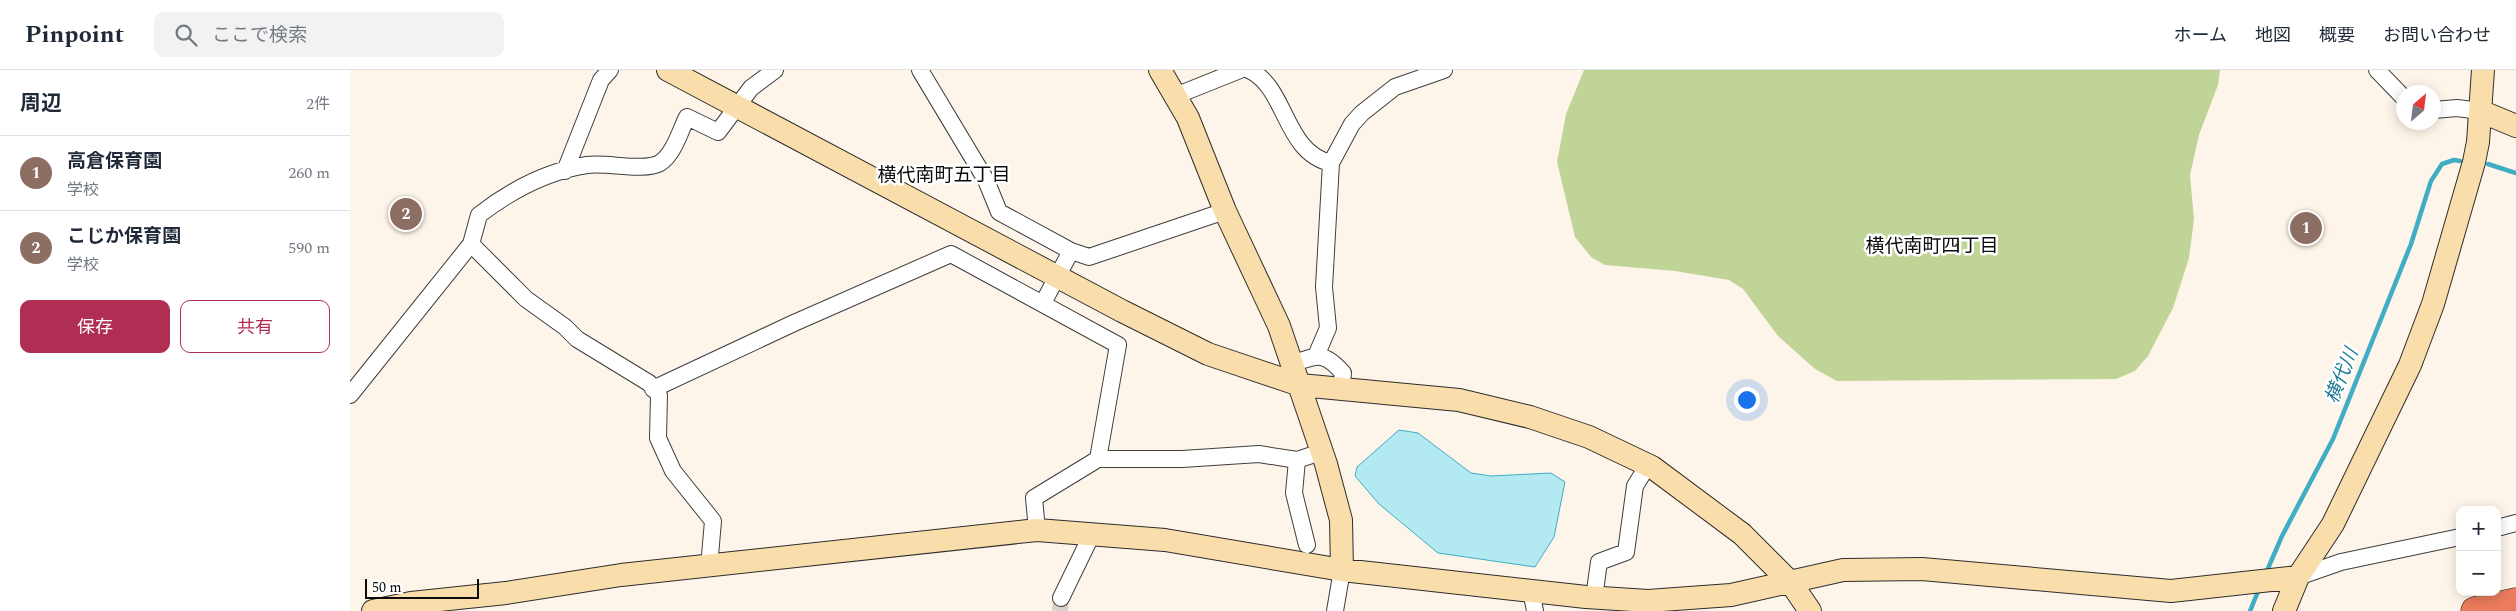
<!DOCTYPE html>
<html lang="ja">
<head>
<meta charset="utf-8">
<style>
	:root { --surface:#fff; --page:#f2f2f3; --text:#1f2937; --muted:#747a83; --line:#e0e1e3; --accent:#b02e53 }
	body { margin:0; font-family:Spectral,"Noto Sans JP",serif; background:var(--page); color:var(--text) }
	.controls { position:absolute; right:15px; bottom:15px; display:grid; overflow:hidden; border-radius:10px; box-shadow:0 2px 12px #0003 }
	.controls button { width:45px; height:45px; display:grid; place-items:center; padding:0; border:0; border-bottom:1px solid var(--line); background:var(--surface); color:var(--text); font:25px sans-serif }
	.compass { position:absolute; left:2046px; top:15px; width:45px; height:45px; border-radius:50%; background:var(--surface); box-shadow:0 2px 12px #0003; rotate:28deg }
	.scale { position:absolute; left:15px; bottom:12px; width:114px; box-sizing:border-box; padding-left:5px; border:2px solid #0b0b0b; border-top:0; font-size:14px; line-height:18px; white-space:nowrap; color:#0b0b0b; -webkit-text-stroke:4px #fff; paint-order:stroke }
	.you { position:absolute; left:1396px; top:329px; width:18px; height:18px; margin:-12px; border:4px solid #fff; border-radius:50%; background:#1a73e8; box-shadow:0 0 0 8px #1a73e833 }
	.badge { display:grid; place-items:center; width:32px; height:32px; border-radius:50%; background:var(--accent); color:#fff; font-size:16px; font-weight:700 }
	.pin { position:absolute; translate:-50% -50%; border:2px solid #fff; box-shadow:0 1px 5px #0006 }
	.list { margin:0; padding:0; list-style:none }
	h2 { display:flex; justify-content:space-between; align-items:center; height:65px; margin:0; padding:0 20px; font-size:21px }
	h2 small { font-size:16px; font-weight:400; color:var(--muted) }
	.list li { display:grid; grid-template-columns:32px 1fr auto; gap:15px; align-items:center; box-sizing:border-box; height:75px; padding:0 20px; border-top:1px solid var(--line) }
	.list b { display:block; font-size:19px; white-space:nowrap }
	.list p { margin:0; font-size:16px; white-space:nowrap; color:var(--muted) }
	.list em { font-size:16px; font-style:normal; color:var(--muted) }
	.actions { display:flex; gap:10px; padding:15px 20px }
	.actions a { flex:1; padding:11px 0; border:1px solid var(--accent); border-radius:10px; text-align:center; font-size:18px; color:var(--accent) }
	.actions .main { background:var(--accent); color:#fff }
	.icon { flex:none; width:28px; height:28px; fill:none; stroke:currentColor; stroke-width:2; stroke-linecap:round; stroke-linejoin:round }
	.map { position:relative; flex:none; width:2166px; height:541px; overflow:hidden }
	header { display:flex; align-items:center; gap:30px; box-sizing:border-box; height:70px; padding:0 25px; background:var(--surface); border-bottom:1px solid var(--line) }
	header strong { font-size:24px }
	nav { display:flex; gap:28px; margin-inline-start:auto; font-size:18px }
	.search { width:350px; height:45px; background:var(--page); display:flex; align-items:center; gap:12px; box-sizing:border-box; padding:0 18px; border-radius:10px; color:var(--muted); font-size:19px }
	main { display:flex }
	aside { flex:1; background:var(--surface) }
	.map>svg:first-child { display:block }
</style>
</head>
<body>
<header>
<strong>Pinpoint</strong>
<div class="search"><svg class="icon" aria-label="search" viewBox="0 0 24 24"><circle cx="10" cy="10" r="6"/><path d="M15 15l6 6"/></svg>ここで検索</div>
<nav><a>ホーム</a><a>地図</a><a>概要</a><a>お問い合わせ</a></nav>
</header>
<main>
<aside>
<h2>周辺<small>2件</small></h2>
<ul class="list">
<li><span class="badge" style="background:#8d6e63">1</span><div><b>高倉保育園</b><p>学校</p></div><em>260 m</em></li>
<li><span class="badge" style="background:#8d6e63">2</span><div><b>こじか保育園</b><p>学校</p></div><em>590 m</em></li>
</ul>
<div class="actions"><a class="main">保存</a><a>共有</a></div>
</aside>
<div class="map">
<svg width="2166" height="541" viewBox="0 0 2166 541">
	<rect width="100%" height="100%" fill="#fef5ea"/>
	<path fill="#c1d497" d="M 1234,0 L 1870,0 L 1868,15 L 1849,65 L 1840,105 L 1844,149 L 1839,188 L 1823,238 L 1798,286 L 1785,301 L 1766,309 L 1487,311 L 1465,299 L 1428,266 L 1393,219 L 1379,210 L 1325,201 L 1255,195 L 1241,187 L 1225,167 L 1207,92 L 1216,44 Z"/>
	<path fill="#b3e9f1" stroke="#3fadc3" d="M 1049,360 L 1068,363 L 1121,403 L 1141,406 L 1201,403 L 1215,412 L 1204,467 L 1185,497 L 1088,483 L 1029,434 L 1005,406 L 1007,397 Z"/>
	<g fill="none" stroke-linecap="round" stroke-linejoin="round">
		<path stroke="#3fadc3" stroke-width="4.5" d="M 2138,94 L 2166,103
			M 1916,503 L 1932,466 L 1983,369 L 2061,174 L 2081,111 L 2092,94 L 2104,90 L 2110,91
			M 1900,541 L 1909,519"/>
		<path stroke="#dad2c9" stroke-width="16" stroke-dasharray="16 8" stroke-linecap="butt" d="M 710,541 L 711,528"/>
		<defs>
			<path id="street" d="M 570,0 L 636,110 L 649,142 L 721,181 L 739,187 L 875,141
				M 899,0 C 937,17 934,83 981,93
				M 2027,0 L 2054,28
				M 825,26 L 890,0
				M 2084,40 L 2107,38 L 2130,41
				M 215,101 L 251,10 L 260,0
				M 121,174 L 176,229 L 215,257 L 227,269 L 299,313 L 309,325 L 308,368 L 323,401 L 363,451 L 359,497
				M 693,233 L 721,181
				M 966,286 L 978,258 L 974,217 L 981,93 L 1002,54 L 1012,43 L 1045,17 L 1094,0
				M 942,294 C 968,285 974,281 993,303 L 991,319
				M 303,319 L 444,253 L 601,184 L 768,275 L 748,389 L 684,428 L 687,460
				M 0,325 L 121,174 L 129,145 C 160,121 198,101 237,95 C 257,92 293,102 310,93 C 324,84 330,61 337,47 L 368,62 L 401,18 L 425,0
				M 748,389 L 832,389 L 909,384 L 947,390 L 971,382
				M 947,390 L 944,423 L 957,475
				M 2147,458 L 2166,453
				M 1948,507 L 1991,492 L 2110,467
				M 1181,520 L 1185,541
				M 711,528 L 742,464
				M 1244,528 L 1249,492 L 1276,482 L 1285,416 L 1298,395
				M 985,541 L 992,500"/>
			<path id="secondary" d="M 318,0 L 772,241 L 858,284 L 950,315 L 1109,330 L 1180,347 L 1239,367 L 1302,397 L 1392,464 L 1441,513 L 1460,541
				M 810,0 L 838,48 L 875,141 L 929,256 L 976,394 L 991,450 L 992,500
				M 2130,41 L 2166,56
				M 23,541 L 61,533 L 156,523 L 271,505 L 687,460 L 815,470 L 992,500 L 1236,527 L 1298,531 L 1381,525 L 1493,500 L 1572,499 L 1821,521 L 1948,507
				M 1934,541 L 1948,507 L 1983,454 L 2060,295 L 2083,234 L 2124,92 L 2128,72 L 2133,0"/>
			<path id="highway" d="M 2125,541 L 2166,532"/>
		</defs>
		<use href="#street" stroke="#3e3e3e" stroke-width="18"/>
		<use href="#secondary" stroke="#2d2d2d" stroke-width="24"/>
		<use href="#highway" stroke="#1c1c1c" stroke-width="29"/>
		<use href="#street" stroke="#fff" stroke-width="16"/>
		<use href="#secondary" stroke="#f9ddaa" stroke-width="22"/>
		<use href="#highway" stroke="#ea7b5c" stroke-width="28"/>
	</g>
	<g text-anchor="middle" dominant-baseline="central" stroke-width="5" stroke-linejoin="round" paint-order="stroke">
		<g font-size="19" fill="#0b0b0b" stroke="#fff">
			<text x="594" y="105">横代南町五丁目</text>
			<text x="1582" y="176">横代南町四丁目</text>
		</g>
		<g font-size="19" font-style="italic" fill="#1e7b93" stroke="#fff">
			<text transform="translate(1992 306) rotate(-68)">横代川</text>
		</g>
	</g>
</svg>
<div class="controls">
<button>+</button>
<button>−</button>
</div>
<svg class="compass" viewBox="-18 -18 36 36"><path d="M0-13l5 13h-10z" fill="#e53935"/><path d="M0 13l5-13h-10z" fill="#747a83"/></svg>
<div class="scale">50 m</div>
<div class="you"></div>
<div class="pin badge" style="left:1956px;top:158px;background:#8d6e63">1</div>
<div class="pin badge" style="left:56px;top:144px;background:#8d6e63">2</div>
</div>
</main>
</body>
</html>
